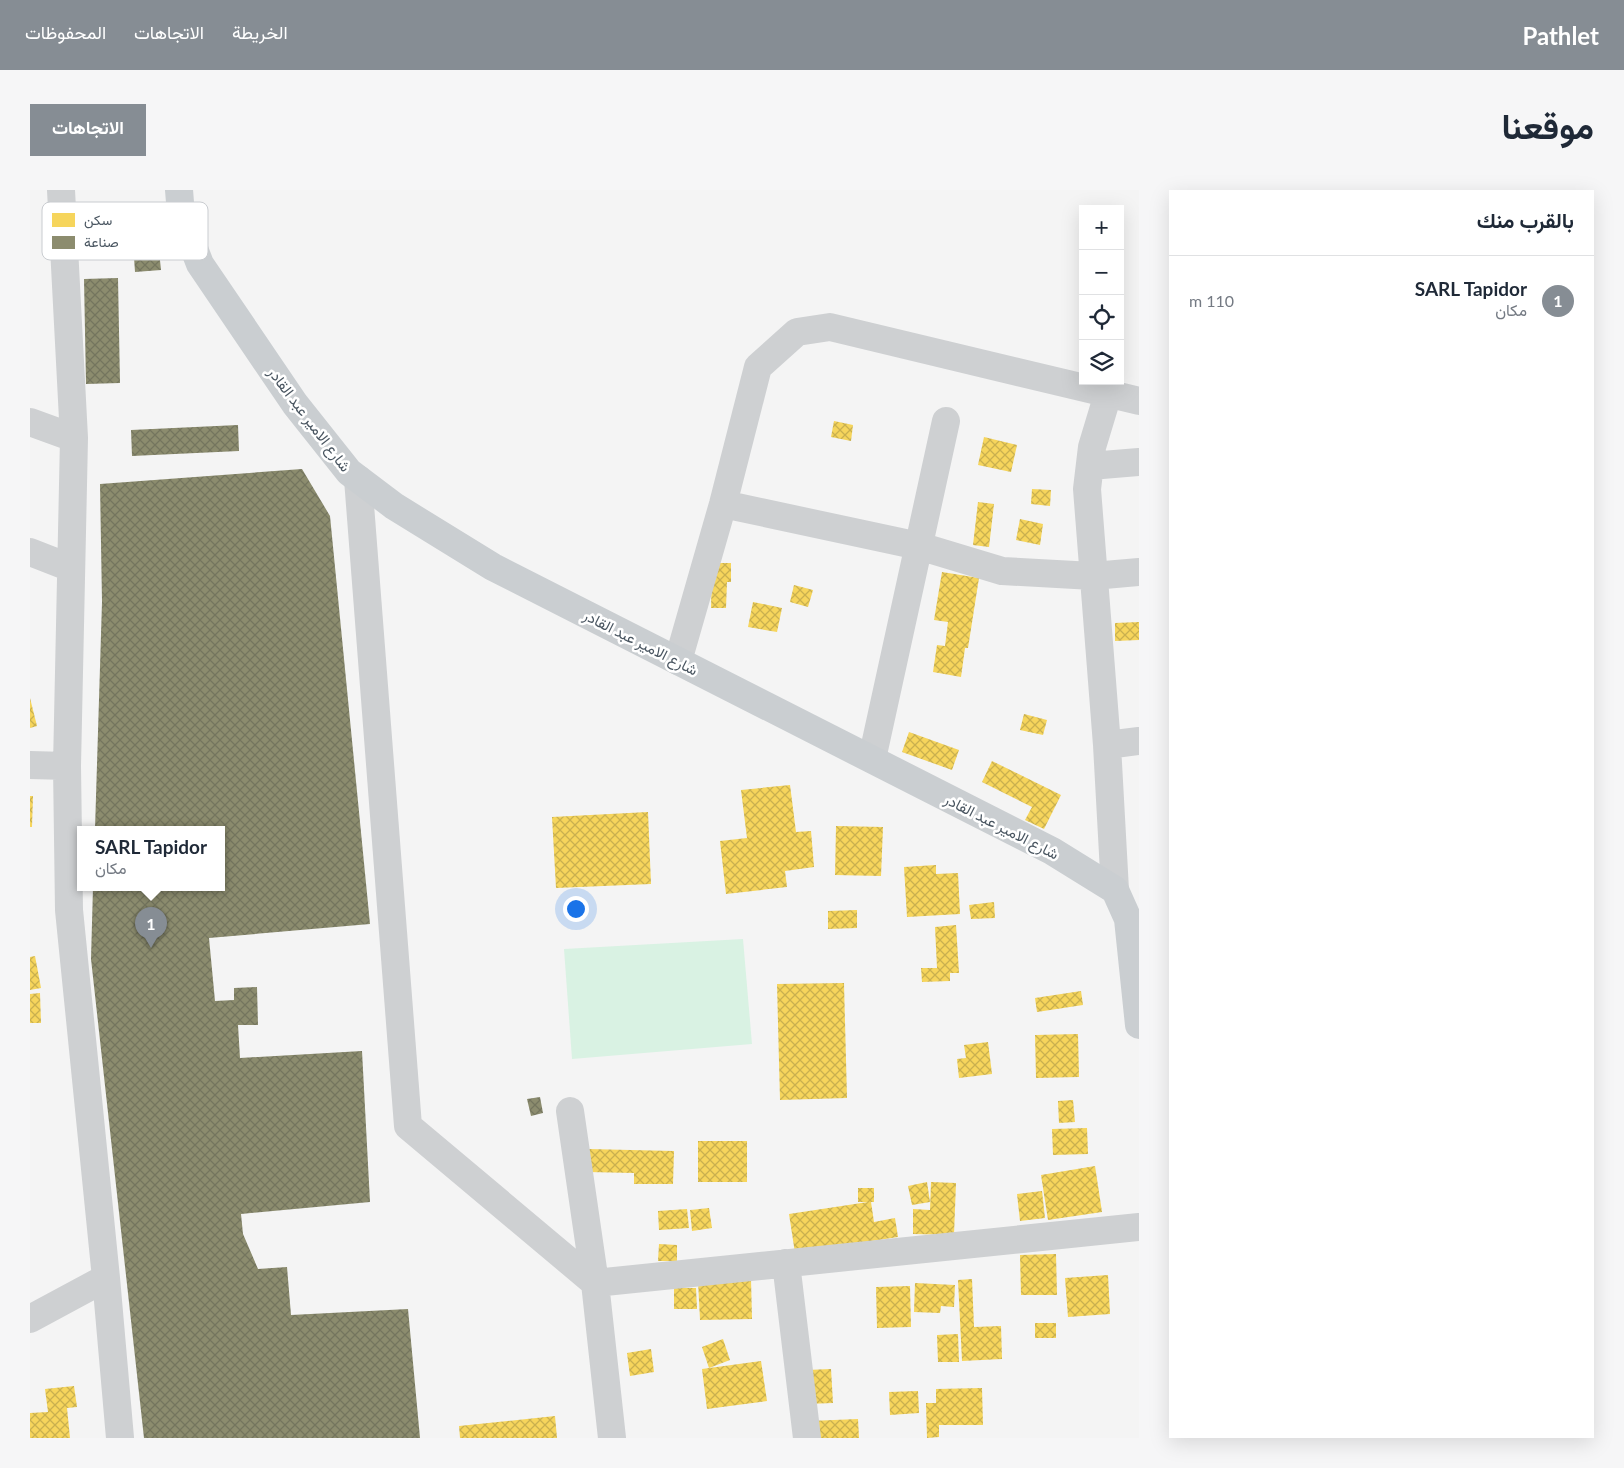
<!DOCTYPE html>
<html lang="ar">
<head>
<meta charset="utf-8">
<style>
	:root { --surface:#fff; --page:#f6f6f7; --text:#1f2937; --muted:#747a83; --line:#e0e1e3; --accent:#868d94 }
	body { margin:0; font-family:Lato,Vazirmatn,sans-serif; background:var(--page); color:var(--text); direction:rtl }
	.controls { position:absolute; right:15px; top:15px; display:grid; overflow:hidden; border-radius:0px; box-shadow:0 5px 20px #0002 }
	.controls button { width:45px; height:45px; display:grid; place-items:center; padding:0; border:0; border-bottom:1px solid var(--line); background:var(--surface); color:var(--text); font:25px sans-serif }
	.you { position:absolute; left:545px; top:718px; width:18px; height:18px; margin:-12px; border:4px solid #fff; border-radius:50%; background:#1a73e8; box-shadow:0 0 0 8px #1a73e833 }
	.badge { display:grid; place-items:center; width:32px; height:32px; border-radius:50%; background:var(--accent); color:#fff; font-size:16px; font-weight:700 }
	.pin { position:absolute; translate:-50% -41px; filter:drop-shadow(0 1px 2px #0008) }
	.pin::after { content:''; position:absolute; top:26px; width:18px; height:15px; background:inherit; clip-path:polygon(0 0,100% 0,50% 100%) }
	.popup { position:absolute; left:47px; top:636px; width:148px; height:65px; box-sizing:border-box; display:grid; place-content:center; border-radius:0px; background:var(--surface); filter:drop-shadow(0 1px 4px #0005); font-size:16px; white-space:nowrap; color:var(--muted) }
	.popup b { font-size:19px; color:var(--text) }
	.popup::after { content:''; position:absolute; left:50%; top:100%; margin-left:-10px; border:10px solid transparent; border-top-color:var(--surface) }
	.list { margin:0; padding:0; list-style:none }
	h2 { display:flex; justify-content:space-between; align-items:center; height:65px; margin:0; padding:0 20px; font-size:21px }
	h2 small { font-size:16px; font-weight:400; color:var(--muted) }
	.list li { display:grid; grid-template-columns:32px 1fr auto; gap:15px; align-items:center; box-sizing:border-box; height:90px; padding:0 20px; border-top:1px solid var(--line) }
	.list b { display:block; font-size:19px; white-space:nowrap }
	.list p { margin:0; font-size:16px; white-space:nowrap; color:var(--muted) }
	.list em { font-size:16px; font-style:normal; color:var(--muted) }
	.icon { flex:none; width:28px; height:28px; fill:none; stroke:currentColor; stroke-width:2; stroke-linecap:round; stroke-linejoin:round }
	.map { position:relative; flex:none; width:1109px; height:1248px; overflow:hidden; direction:ltr; border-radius:0px }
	header { display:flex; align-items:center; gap:30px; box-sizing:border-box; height:70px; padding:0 25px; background:var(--accent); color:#fff }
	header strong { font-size:24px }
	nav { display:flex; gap:28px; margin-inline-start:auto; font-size:18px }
	.intro { display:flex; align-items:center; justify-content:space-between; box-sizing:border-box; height:120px; padding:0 30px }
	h1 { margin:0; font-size:35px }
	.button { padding:12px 22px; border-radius:0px; background:var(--accent); color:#fff; font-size:18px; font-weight:700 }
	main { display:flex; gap:30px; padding:0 30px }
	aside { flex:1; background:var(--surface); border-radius:0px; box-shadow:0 5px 20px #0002 }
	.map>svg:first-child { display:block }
</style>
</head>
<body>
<header>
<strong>Pathlet</strong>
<nav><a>الخريطة</a><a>الاتجاهات</a><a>المحفوظات</a></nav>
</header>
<div class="intro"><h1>موقعنا</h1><a class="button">الاتجاهات</a></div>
<main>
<aside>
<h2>بالقرب منك<small></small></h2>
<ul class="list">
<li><span class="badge">1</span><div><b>SARL Tapidor</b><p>مكان</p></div><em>110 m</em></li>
</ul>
</aside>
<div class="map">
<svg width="1109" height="1248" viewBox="0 0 1109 1248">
	<defs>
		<pattern id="homes-cross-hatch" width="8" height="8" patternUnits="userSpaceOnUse" patternTransform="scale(1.25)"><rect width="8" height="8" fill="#f6d55c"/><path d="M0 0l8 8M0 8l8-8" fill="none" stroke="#c9b04f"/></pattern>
		<pattern id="industry-cross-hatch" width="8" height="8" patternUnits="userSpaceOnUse" patternTransform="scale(1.25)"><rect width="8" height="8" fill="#8c8c6e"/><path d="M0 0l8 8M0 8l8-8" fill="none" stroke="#74755e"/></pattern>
	</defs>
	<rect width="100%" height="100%" fill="#f4f4f4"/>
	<path fill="#d9f2e3" d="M 713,749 L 722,854 L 542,869 L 534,759 Z"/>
	<path fill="url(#homes-cross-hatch)" d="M 804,231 L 823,235 L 821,251 L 801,247 Z
		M 954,247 L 987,255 L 981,282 L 948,275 Z
		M 1002,299 L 1021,300 L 1020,316 L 1001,314 Z
		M 948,312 L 964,314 L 959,357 L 943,355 Z
		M 990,329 L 1013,334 L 1010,355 L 986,350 Z
		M 682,373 L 701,373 L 701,392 L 697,392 L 696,418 L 681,418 Z
		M 912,382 L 949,388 L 938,458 L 935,458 L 931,487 L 903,482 L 907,455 L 915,456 L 918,432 L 904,430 Z
		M 764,395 L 783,400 L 778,417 L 760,412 Z
		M 723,412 L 752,418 L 747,442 L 718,437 Z
		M 1109,432 L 1109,450 L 1085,451 L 1085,433 Z
		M 0,508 L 7,536 L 0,538 Z
		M 994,524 L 1017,530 L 1013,545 L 990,540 Z
		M 879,542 L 929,560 L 922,580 L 872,562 Z
		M 962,571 L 1031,605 L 1014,639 L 995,630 L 1002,617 L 952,592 Z
		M 760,595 L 766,642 L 781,641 L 784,677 L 755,681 L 757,697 L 696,704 L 690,651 L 717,648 L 711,600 Z
		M 0,606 L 3,606 L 2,637 L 0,637 Z
		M 618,622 L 621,694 L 526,698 L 522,627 Z
		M 806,636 L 853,637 L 851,686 L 805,685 Z
		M 906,675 L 906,684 L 928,683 L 930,724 L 877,727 L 874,677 Z
		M 964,712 L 965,728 L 941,729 L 939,715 Z
		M 827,720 L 827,738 L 798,739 L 798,721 Z
		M 926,735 L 929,783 L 920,783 L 920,791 L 892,792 L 891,778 L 907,778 L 905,737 Z
		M 5,766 L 11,798 L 0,800 L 0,767 Z
		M 814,793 L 817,908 L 750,910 L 747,794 Z
		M 1051,801 L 1053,815 L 1007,822 L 1005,808 Z
		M 10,803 L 11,833 L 0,833 L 0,804 Z
		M 1048,844 L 1049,887 L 1006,888 L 1005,845 Z
		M 958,852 L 962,884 L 929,888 L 927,869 L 936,868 L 934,855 Z
		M 1043,910 L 1045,932 L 1029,933 L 1028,911 Z
		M 1057,938 L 1058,964 L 1023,965 L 1022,939 Z
		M 668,951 L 717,951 L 717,992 L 668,992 Z
		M 558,959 L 644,961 L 643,994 L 604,994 L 604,983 L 557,982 Z
		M 1065,976 L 1072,1022 L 1018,1030 L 1011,985 Z
		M 897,992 L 900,1012 L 882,1015 L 878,996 Z
		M 901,992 L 926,993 L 924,1045 L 883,1044 L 883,1019 L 900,1020 Z
		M 828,998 L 844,998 L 844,1012 L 841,1012 L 844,1032 L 865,1028 L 868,1047 L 765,1063 L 759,1024 L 838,1012 L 828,1012 Z
		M 1012,1001 L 1015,1028 L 990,1031 L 987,1004 Z
		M 679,1018 L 682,1038 L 662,1041 L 660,1020 Z
		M 657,1019 L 659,1038 L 629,1040 L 628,1021 Z
		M 629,1054 L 647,1055 L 647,1071 L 628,1071 Z
		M 1026,1064 L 1027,1105 L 991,1105 L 990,1065 Z
		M 1078,1085 L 1080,1124 L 1038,1127 L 1035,1088 Z
		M 721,1089 L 722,1129 L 670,1130 L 668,1091 Z
		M 942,1089 L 944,1137 L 971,1136 L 972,1169 L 932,1171 L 928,1090 Z
		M 885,1093 L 925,1095 L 924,1117 L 911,1116 L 910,1123 L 884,1122 Z
		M 880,1096 L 881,1137 L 847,1138 L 846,1097 Z
		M 644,1098 L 666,1098 L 667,1119 L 644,1119 Z
		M 1005,1133 L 1026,1133 L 1026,1148 L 1005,1148 Z
		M 928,1144 L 929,1172 L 908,1172 L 907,1145 Z
		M 693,1149 L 700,1170 L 679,1178 L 672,1157 Z
		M 621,1159 L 624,1182 L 600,1186 L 597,1163 Z
		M 731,1171 L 737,1211 L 677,1219 L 672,1179 Z
		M 801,1179 L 803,1213 L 777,1214 L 776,1180 Z
		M 44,1196 L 47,1217 L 37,1218 L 40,1248 L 0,1248 L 0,1223 L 18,1222 L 15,1199 Z
		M 952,1198 L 953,1235 L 909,1235 L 909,1247 L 897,1248 L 896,1213 L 906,1213 L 906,1199 Z
		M 888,1201 L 889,1223 L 860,1225 L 859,1202 Z
		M 525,1226 L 527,1248 L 430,1248 L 429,1236 Z
		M 828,1229 L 829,1248 L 780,1248 L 779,1231 Z"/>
	<path fill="url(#industry-cross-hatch)" d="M 127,41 L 131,80 L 105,82 L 104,67 L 87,69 L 85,44 Z
		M 88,88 L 90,193 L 56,194 L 54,89 Z
		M 208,235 L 209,261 L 102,266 L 101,240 Z
		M 272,279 L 300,326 L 340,734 L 179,748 L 185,811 L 204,810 L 204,798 L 227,797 L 228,835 L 208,835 L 210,868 L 332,861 L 340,1012 L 211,1024 L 213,1044 L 228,1079 L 257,1077 L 261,1125 L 378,1119 L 390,1248 L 114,1248 L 61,769 L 63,697 L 191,697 L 191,639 L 65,639 L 72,412 L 70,294 Z
		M 510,907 L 513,923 L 501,926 L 497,909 Z"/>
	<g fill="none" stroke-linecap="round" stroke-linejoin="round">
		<path stroke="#ced0d2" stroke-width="28" d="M 31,0 L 44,248 L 37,576 L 39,720 L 76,1088 L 90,1248
			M 1078,204 L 1062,257 L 1057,299 L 1077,555 L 1085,700
			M 0,232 L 44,248
			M 1060,276 L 1109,272
			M 328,289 L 378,936 L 565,1093 L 1109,1037
			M 693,314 L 889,356 L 972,381 L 1063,386 L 1109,382
			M 0,362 L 41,378
			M 648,471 L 693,314 L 728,177 L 767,142 L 800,137 L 1109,211
			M 1077,555 L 1109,551
			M 842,569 L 916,231
			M 0,575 L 37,576
			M 540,921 L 565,1093 L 582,1248
			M 756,1073 L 777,1248
			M 0,1129 L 76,1088"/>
		<path stroke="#caced1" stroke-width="28" d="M 149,0 L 151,25 L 170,74 L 265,214 L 319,282 L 364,316 L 463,377 L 1022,661 L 1085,700 L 1098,729 L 1109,835"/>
	</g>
	<g text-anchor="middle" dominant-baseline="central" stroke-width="5" stroke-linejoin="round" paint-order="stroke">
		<g font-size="15" fill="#4a5661" stroke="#fff">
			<text transform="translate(280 229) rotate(53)">شارع الامير عبد القادر</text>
			<text transform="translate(611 452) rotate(27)">شارع الامير عبد القادر</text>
			<text transform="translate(972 636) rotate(27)">شارع الامير عبد القادر</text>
		</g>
	</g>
	<rect x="12" y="12" width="166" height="58" rx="8" fill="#fff" stroke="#c9ccd0" stroke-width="1"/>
	<rect x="22" y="23" width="23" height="14" fill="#f6d55c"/>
	<rect x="22" y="46" width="23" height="13" fill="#8c8c6e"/>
	<g font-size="14" fill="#4a5661">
		<text x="54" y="35">سكن</text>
		<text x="54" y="57">صناعة</text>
	</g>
</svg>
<div class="controls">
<button>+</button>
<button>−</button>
<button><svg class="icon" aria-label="locate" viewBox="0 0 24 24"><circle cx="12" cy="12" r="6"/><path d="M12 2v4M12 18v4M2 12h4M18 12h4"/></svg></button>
<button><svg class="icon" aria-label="layers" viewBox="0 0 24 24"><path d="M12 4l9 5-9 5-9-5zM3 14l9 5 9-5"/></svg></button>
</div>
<div class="you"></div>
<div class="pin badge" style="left:121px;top:758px">1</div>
<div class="popup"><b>SARL Tapidor</b>مكان</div>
</div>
</main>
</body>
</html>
